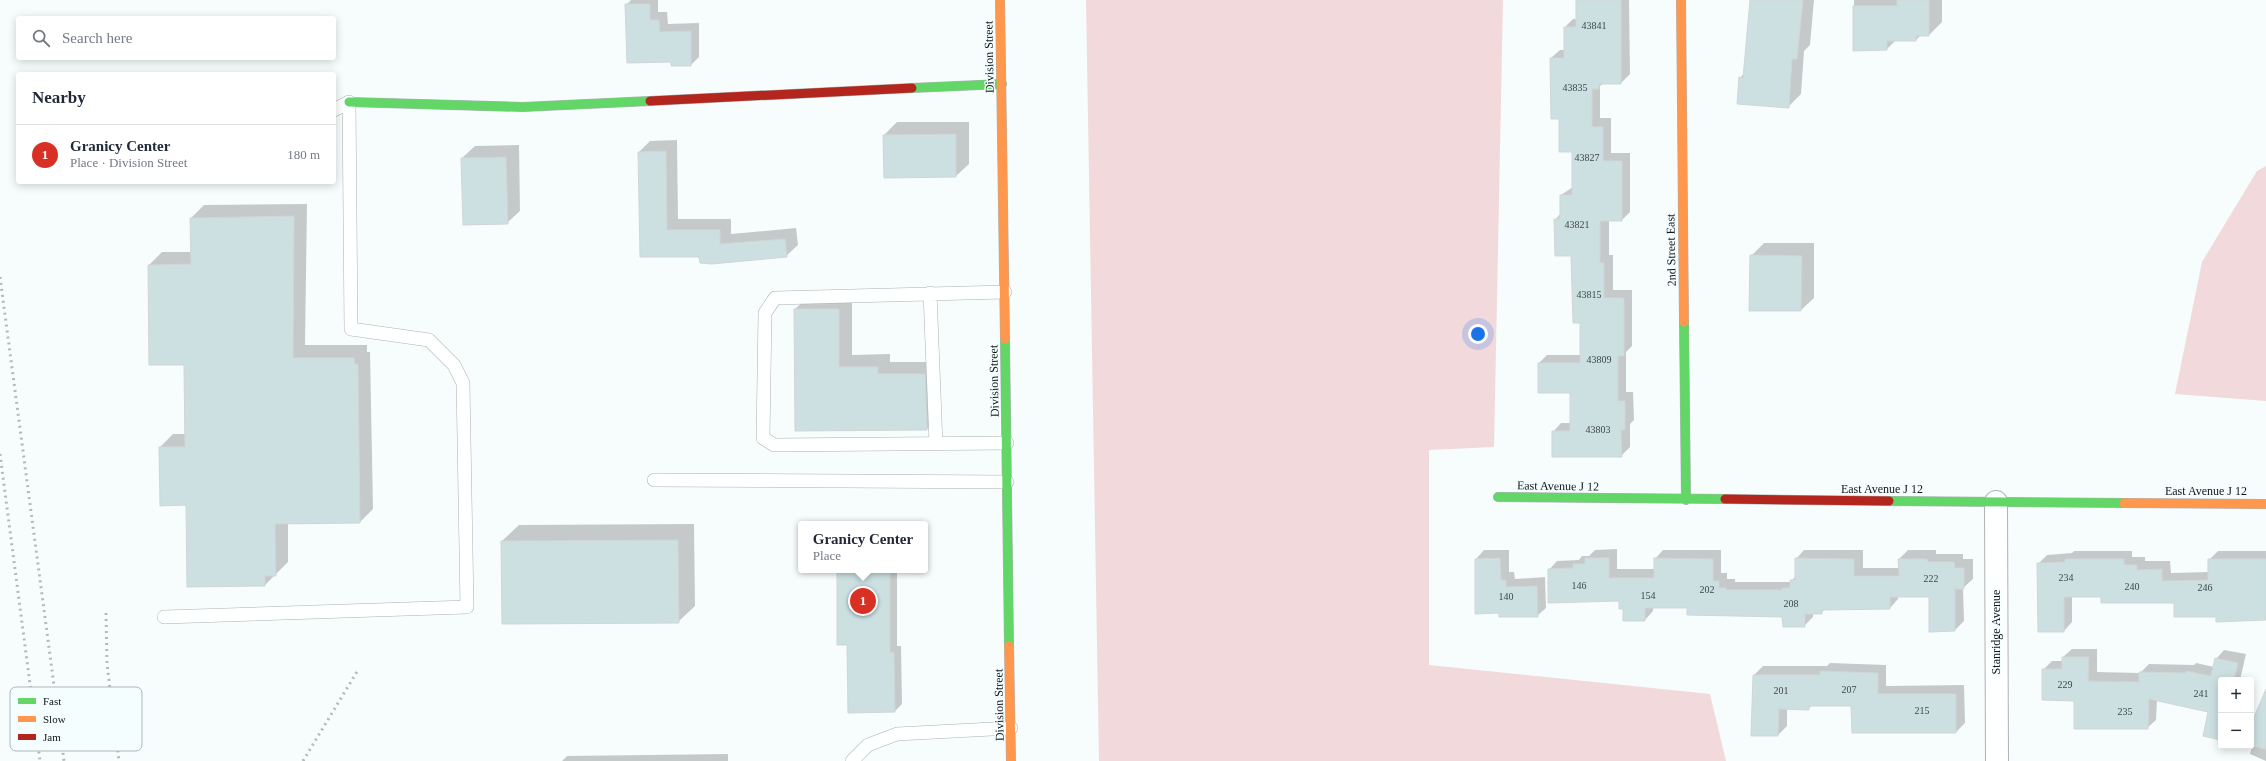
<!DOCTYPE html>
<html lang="en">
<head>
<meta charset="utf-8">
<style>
	:root { --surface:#fff; --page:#f2f2f3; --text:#1f2937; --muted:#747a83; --line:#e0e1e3; --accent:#d93025 }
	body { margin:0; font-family:"Times New Roman",serif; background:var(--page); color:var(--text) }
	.controls { position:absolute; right:12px; bottom:12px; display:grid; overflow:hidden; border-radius:4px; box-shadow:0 2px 10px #0003 }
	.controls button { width:36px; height:36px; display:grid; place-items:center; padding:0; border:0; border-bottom:1px solid var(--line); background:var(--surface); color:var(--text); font:20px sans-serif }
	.you { position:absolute; left:1478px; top:334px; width:14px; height:14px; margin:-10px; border:3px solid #fff; border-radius:50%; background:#1a73e8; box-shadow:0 0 0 6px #1a73e833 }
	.badge { display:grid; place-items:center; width:26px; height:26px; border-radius:50%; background:var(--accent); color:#fff; font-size:13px; font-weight:700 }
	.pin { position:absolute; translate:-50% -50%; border:2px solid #fff; box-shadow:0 1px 4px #0006 }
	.popup { position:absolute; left:798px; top:521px; width:130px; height:52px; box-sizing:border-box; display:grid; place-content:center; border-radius:4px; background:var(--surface); filter:drop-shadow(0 1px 3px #0005); font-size:13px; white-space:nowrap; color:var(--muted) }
	.popup b { font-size:15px; color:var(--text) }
	.popup::after { content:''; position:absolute; left:50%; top:100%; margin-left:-8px; border:8px solid transparent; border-top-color:var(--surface) }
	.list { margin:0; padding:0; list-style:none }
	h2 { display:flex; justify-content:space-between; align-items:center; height:52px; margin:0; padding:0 16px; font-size:17px }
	h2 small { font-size:13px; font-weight:400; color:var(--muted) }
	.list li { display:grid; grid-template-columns:26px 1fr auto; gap:12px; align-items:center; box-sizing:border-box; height:60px; padding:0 16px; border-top:1px solid var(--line) }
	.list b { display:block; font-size:15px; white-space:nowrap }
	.list p { margin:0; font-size:13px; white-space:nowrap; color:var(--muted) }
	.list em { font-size:13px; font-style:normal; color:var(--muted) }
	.icon { flex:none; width:22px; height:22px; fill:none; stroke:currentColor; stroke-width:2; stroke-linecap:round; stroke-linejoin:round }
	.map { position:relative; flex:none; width:2266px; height:761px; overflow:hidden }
	.search { position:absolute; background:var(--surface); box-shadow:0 2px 10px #0003; left:16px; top:16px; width:320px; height:44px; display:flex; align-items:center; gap:10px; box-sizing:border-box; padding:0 14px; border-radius:4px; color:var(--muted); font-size:15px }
	.panel { position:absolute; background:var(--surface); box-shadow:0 2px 10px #0003; left:16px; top:72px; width:320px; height:112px; border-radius:4px }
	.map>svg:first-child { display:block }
</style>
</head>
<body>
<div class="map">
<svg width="2266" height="761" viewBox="0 0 2266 761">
	<rect width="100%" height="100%" fill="#f7fcfc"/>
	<path fill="#f2d9dc" d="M 1086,0 L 1503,0 L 1494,447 L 1429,450 L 1429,665 L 1710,694 L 1726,761 L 1099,761 Z
		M 2266,166 L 2266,401 L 2175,394 L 2202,262 L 2257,171 Z"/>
	<path fill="#0003" d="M 631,0 L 658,0 L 658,12 L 667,12 L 668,24 L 699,23 L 699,57 L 691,65 L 672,61 L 626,5 Z
		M 1577,0 L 1629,0 L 1630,74 L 1621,83 L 1604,83 L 1600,86 L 1600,118 L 1611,118 L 1611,153 L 1630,153 L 1630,212 L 1622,220 L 1609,220 L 1609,255 L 1613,255 L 1613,290 L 1632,290 L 1632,346 L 1626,352 L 1626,392 L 1633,392 L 1634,420 L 1630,424 L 1630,447 L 1621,456 L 1553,432 L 1561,423 L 1571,423 L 1571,392 L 1539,363 L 1547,355 L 1581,355 L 1581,322 L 1572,255 L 1555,220 L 1561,213 L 1561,195 L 1573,187 L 1573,151 L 1560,118 L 1551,58 L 1560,50 L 1565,50 L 1565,27 L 1573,19 L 1577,19 Z
		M 1751,0 L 1814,0 L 1810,45 L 1804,51 L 1801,94 L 1788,107 L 1740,78 L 1744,73 Z
		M 1854,0 L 1942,0 L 1942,22 L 1929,35 L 1921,35 L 1916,40 L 1896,40 L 1887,49 L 1854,50 Z
		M 897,122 L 969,122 L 969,164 L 956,176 L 885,177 L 884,135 Z
		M 677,140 L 678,219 L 731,219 L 731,234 L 796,228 L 798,245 L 786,256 L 641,256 L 639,152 L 650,141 Z
		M 519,145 L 520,211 L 507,223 L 462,158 L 475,146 Z
		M 307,204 L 305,345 L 367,345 L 367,352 L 370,352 L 373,509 L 360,522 L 288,523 L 288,562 L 265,585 L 187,504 L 160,447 L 173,434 L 186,434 L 185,364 L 149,265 L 162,252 L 192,252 L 191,218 L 204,205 Z
		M 1764,243 L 1814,243 L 1814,298 L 1801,310 L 1751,256 Z
		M 852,296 L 852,355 L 890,354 L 890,362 L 938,362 L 940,416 L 927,429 L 796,430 L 795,309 L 808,297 Z
		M 694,524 L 695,606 L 678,622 L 502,541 L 519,525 Z
		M 1617,549 L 1617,569 L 1655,569 L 1655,559 L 1663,550 L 1721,550 L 1721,573 L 1727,573 L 1727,579 L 1735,579 L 1735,582 L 1790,582 L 1796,576 L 1796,559 L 1804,550 L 1863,550 L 1863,568 L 1899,568 L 1899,559 L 1908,550 L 1936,550 L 1936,554 L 1963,554 L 1963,559 L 1973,559 L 1973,579 L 1963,588 L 1964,621 L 1955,630 L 1930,596 L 1898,596 L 1898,599 L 1890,608 L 1826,608 L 1821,613 L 1813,613 L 1813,617 L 1804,626 L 1783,616 L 1688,607 L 1653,607 L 1653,611 L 1645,620 L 1624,608 L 1620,600 L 1549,570 L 1557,561 L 1579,560 L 1582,556 L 1589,556 L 1595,550 Z
		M 1484,550 L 1509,550 L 1509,572 L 1514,572 L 1515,579 L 1545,577 L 1546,608 L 1537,616 L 1500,612 L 1476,559 Z
		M 2074,551 L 2132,551 L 2132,557 L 2145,557 L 2145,561 L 2170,561 L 2171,573 L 2209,572 L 2209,560 L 2218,551 L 2266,551 L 2266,631 L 2266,619 L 2217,616 L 2175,602 L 2102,596 L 2072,596 L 2072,622 L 2064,631 L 2038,564 L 2047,555 L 2072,553 Z
		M 838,570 L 897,570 L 897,646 L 901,646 L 902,704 L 895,711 L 848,644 Z
		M 2072,649 L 2097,649 L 2097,672 L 2140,673 L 2149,664 L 2194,665 L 2196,663 L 2214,667 L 2216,659 L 2224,650 L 2246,654 L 2240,680 L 2221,680 L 2209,711 L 2157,700 L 2156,720 L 2147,728 L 2075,700 L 2043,670 L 2052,661 L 2063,661 L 2063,657 Z
		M 1830,663 L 1886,665 L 1886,686 L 1964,685 L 1965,723 L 1956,732 L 1852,705 L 1812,705 L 1808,709 L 1787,708 L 1787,726 L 1778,735 L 1754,675 L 1763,666 L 1827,666 Z
		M 2266,691 L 2266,761 L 2250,754 Z
		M 728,754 L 728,761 L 562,761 L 567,756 Z"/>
	<path fill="#cce0e2" stroke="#d1d5d6" d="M 1576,0 L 1621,0 L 1621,84 L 1599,84 L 1599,89 L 1592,89 L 1592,127 L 1603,127 L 1603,161 L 1622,161 L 1622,221 L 1600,221 L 1600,263 L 1604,263 L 1604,298 L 1624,298 L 1624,356 L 1618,356 L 1618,401 L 1625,401 L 1625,430 L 1621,430 L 1622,457 L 1552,457 L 1552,431 L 1570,431 L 1570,393 L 1538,393 L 1538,363 L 1580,363 L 1580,323 L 1573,323 L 1571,256 L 1555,256 L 1554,219 L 1560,219 L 1560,195 L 1572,195 L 1572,152 L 1559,152 L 1559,119 L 1551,119 L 1550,58 L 1564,58 L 1564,27 L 1576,27 Z
		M 1750,0 L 1803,0 L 1797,59 L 1792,59 L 1789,108 L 1737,104 L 1739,77 L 1743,78 Z
		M 1897,0 L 1929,0 L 1929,36 L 1916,36 L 1916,41 L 1887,41 L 1887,50 L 1853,51 L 1853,6 L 1897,6 Z
		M 625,4 L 650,4 L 650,20 L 659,20 L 660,32 L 691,31 L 691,66 L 671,66 L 671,62 L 627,63 Z
		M 956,134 L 956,177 L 884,178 L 883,135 Z
		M 666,151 L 667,230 L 720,230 L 720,244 L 785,239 L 787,257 L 712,264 L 700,263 L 699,257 L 640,257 L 638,152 Z
		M 506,157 L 508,224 L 463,225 L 461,158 Z
		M 294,216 L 293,358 L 354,358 L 355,364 L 358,364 L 360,523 L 275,524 L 276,576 L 265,576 L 265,586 L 187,587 L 186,505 L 160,506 L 159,447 L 185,447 L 184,365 L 149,365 L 148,265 L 191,264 L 190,218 Z
		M 1750,255 L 1802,256 L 1801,311 L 1749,311 Z
		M 794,309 L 839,309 L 839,367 L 878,367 L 878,374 L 925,374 L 927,430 L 795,431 Z
		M 678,540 L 679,623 L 502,624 L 501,541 Z
		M 1500,558 L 1501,580 L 1506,580 L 1506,587 L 1537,586 L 1538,617 L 1499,617 L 1499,613 L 1475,614 L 1475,559 Z
		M 1585,558 L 1609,558 L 1609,578 L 1654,578 L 1654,558 L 1713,559 L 1713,581 L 1719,581 L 1719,588 L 1726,588 L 1726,590 L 1782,590 L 1782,588 L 1790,588 L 1790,580 L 1795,580 L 1795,558 L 1854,559 L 1854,576 L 1899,576 L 1898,559 L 1927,559 L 1928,562 L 1954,562 L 1955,568 L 1964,568 L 1964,589 L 1955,589 L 1955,631 L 1929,632 L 1929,597 L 1890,597 L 1890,609 L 1822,610 L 1822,614 L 1805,614 L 1805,627 L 1783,627 L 1782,617 L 1687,615 L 1687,608 L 1645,608 L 1645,621 L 1623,621 L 1623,609 L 1619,609 L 1619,601 L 1548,603 L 1548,569 L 1573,568 L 1573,564 L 1585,564 Z
		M 2065,559 L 2124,559 L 2124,565 L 2137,565 L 2137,570 L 2162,569 L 2162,581 L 2208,580 L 2208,559 L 2266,559 L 2266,620 L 2216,622 L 2216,617 L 2174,617 L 2174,603 L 2101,603 L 2101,597 L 2064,597 L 2064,632 L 2038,632 L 2037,563 L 2065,562 Z
		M 837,570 L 890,570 L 890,653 L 894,652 L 895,712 L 848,713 L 847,645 L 837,645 Z
		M 2062,657 L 2089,657 L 2088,681 L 2139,682 L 2139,672 L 2186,673 L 2186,671 L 2211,676 L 2215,658 L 2238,663 L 2234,680 L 2221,680 L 2221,740 L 2203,736 L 2208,712 L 2149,699 L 2148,729 L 2074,729 L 2074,701 L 2042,700 L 2042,669 L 2062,669 Z
		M 1820,671 L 1878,673 L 1878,694 L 1956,694 L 1956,733 L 1852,733 L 1851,706 L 1809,706 L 1809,710 L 1779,709 L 1778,736 L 1751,736 L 1753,675 L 1820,675 Z
		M 2266,689 L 2266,749 L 2250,746 L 2251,724 Z"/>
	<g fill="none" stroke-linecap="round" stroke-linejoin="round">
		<defs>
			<path id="lane" d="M 1005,292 L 775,298 L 765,313 L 763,438 L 774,445 L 1007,443
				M 930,293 L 936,444
				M 654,480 L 1007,482
				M 164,617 L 467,607 L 463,383 L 454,365 L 429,340 L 351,329 L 349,102 L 334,110
				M 852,761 L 868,745 L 897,734 L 1011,728"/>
			<path id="street" d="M 1996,502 L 1997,761"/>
			<path id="fast" d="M 912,88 L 1002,84
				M 349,102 L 523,107 L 650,101
				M 1684,322 L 1686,500
				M 1005,339 L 1009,646
				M 1498,497 L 1725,499
				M 1889,501 L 2124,503"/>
			<path id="slow" d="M 1000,0 L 1005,339
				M 1681,0 L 1684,322
				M 2124,503 L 2266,504
				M 1009,646 L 1011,761"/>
			<path id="jam" d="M 650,101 L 912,88
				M 1725,499 L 1889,501"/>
		</defs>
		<use href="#lane" stroke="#aeb2b2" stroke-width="14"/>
		<use href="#street" stroke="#aeb2b2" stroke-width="24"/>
		<use href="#fast" stroke="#aeb2b2" stroke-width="10"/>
		<use href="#slow" stroke="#aeb2b2" stroke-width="10"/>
		<use href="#jam" stroke="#aeb2b2" stroke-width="10"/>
		<use href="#lane" stroke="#feffff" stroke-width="13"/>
		<use href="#street" stroke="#feffff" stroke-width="22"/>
		<use href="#fast" stroke="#63d668" stroke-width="9"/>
		<use href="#slow" stroke="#ff974d" stroke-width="9"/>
		<use href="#jam" stroke="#b3261e" stroke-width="9"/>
		<path stroke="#b7b9b9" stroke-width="3" stroke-dasharray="2 4" stroke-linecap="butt" d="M 0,277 L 64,761
			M 0,454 L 40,761
			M 106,613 L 107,664 L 119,761
			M 303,761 L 358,670"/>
	</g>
	<g text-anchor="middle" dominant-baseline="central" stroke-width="3" stroke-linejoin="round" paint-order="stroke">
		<g font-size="10" fill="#404848">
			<text x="1594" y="25">43841</text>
			<text x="1575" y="87">43835</text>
			<text x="1587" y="157">43827</text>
			<text x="1577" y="224">43821</text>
			<text x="1589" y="294">43815</text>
			<text x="1599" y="359">43809</text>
			<text x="1598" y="429">43803</text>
			<text x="2066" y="577">234</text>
			<text x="1931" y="578">222</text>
			<text x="1579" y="585">146</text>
			<text x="2132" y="586">240</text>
			<text x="2205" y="587">246</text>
			<text x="1707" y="589">202</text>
			<text x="1648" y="595">154</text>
			<text x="1506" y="596">140</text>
			<text x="1791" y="603">208</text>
			<text x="2065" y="684">229</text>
			<text x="1849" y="689">207</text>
			<text x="1781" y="690">201</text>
			<text x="2201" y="693">241</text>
			<text x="1922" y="710">215</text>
			<text x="2125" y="711">235</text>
		</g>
		<g font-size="12" fill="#121515" stroke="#f4fdff">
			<text transform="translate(989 57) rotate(-91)">Division Street</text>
			<text transform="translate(1671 250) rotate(-91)">2nd Street East</text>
			<text transform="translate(994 381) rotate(-91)">Division Street</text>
			<text transform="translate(1558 486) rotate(1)">East Avenue J 12</text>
			<text x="1882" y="489">East Avenue J 12</text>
			<text x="2206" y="491">East Avenue J 12</text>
			<text transform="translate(1996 632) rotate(-90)">Stanridge Avenue</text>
			<text transform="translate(999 705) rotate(-91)">Division Street</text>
		</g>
	</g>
	<rect x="10" y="687" width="132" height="64" rx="6" fill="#f4fdff" stroke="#b0b7b9" stroke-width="1"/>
	<rect x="18" y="698" width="18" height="6" fill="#63d668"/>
	<rect x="18" y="716" width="18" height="6" fill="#ff974d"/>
	<rect x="18" y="734" width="18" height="6" fill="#b3261e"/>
	<g font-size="11" fill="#121515">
		<text x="43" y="705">Fast</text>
		<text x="43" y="723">Slow</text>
		<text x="43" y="741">Jam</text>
	</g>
</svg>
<div class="controls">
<button>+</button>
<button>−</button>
</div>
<div class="you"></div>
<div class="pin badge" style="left:863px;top:601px">1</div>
<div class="popup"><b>Granicy Center</b>Place</div>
<div class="search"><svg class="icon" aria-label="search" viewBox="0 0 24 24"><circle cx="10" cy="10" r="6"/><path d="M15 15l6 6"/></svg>Search here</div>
<section class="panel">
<h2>Nearby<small></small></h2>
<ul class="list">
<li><span class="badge">1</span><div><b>Granicy Center</b><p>Place · Division Street</p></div><em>180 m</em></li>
</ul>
</section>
</div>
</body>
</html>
